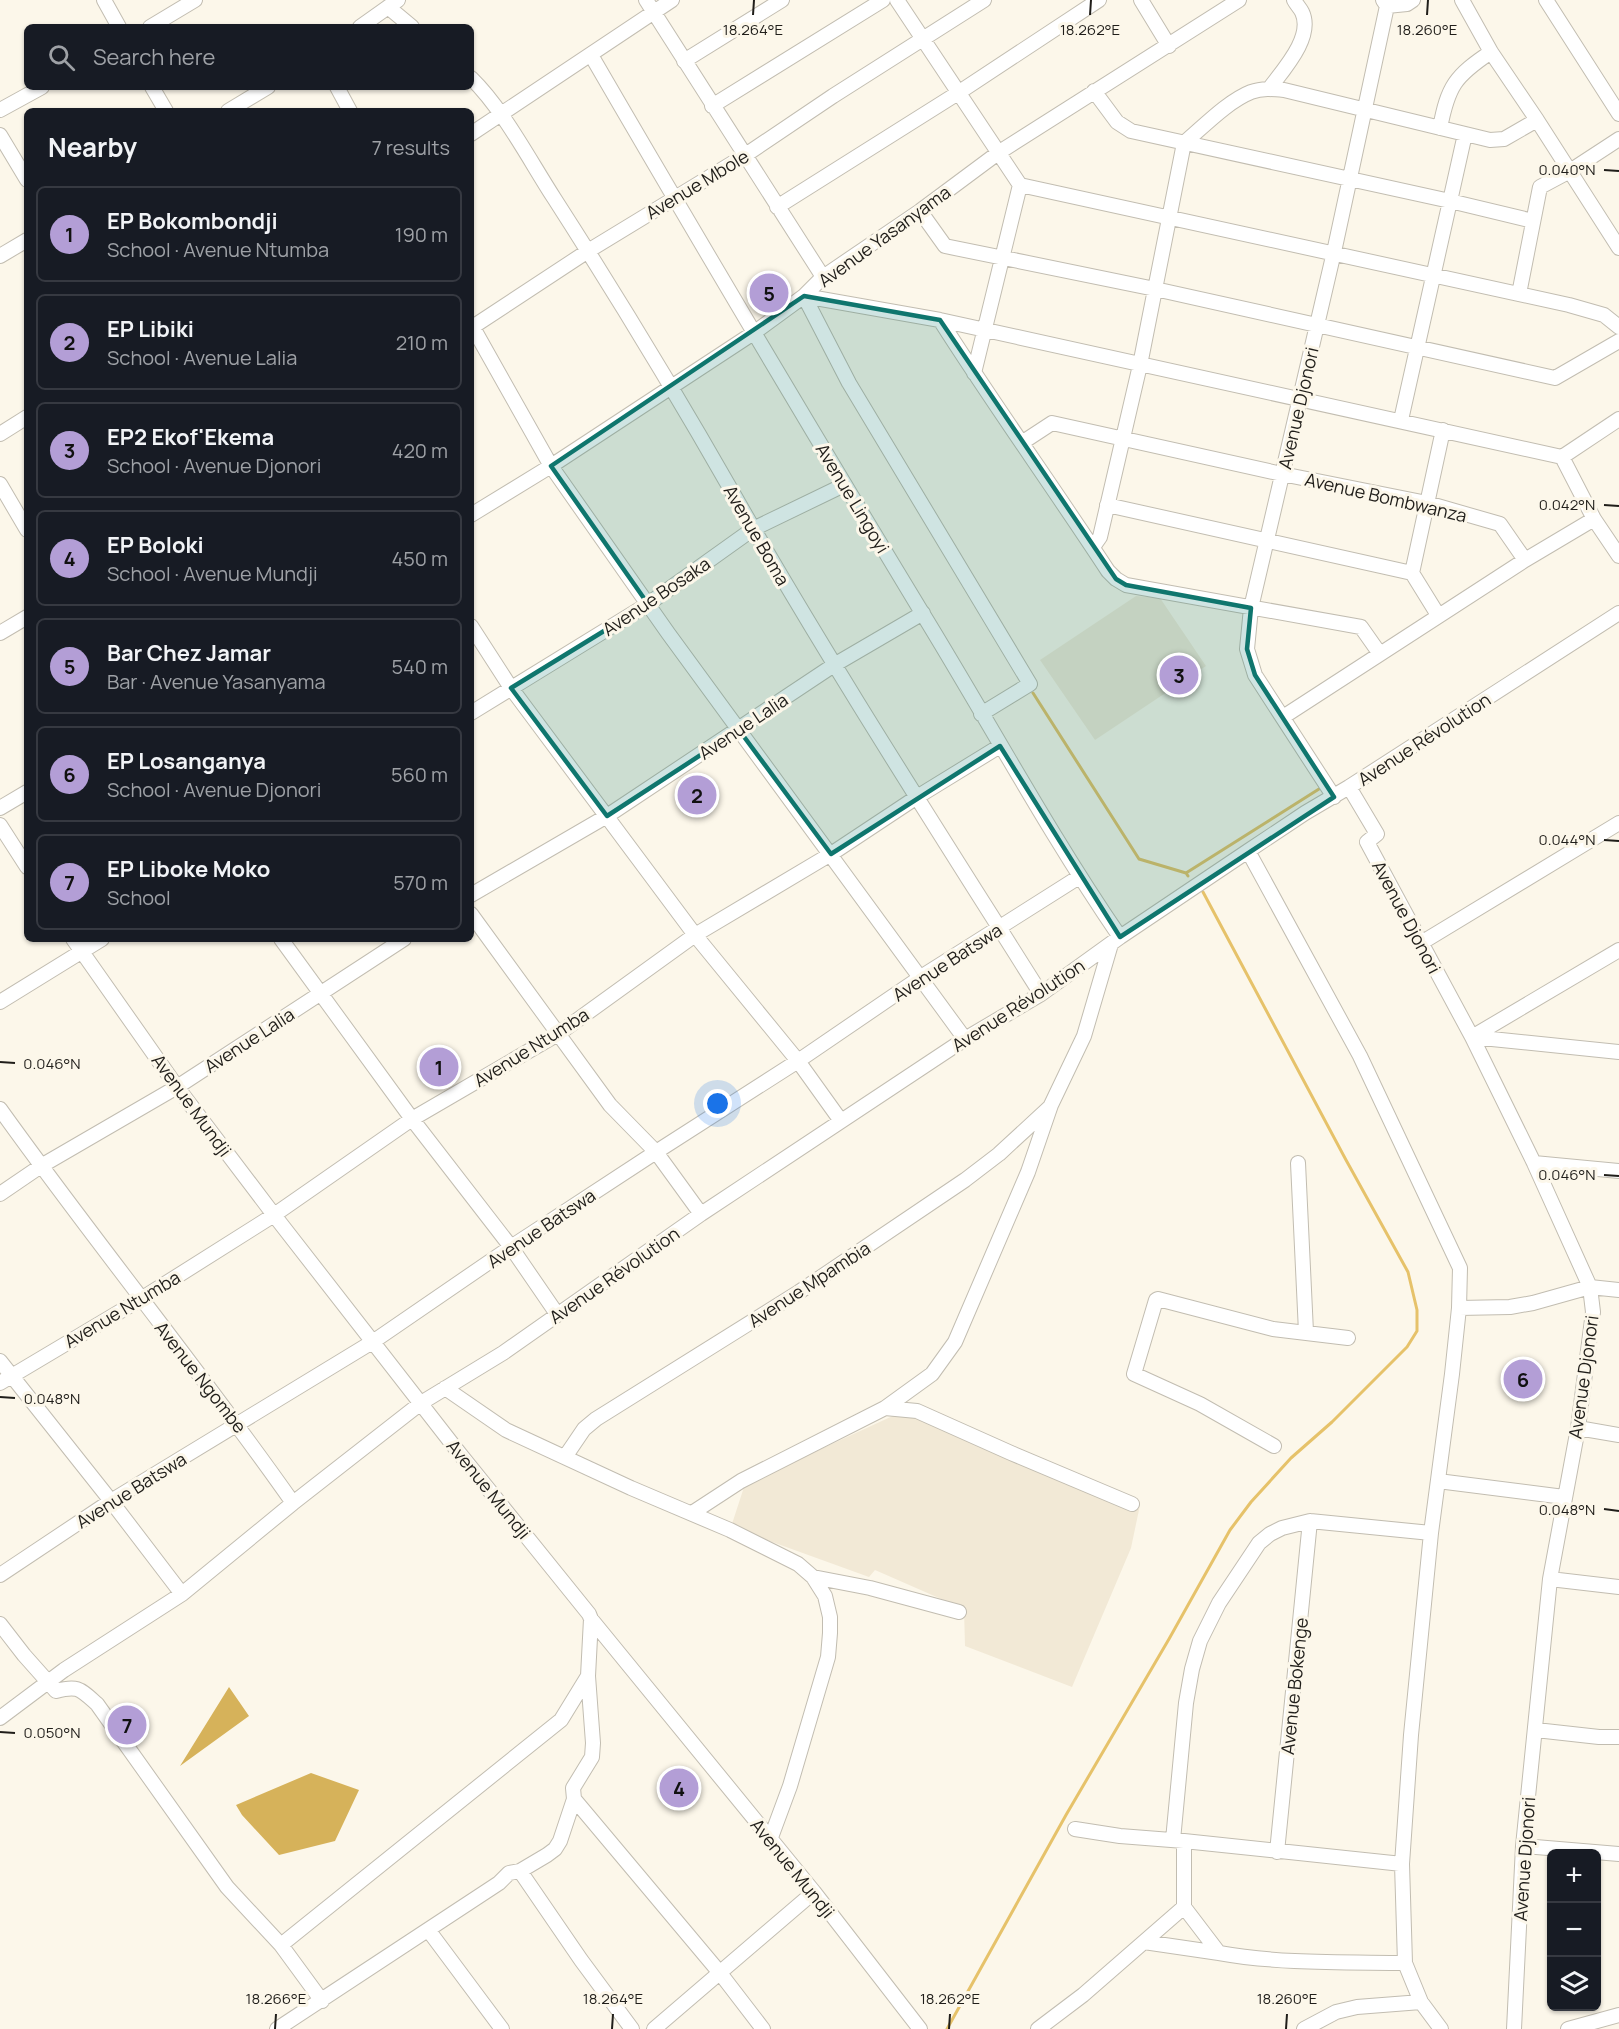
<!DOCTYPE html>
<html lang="en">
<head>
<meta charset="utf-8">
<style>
	:root { --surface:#171b24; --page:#20242c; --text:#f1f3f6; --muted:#9ea1a6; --line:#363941; --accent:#b39ed6 }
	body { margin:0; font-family:Manrope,sans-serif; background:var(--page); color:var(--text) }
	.controls { position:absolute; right:18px; bottom:18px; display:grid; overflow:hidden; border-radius:9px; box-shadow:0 2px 4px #0004 }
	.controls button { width:54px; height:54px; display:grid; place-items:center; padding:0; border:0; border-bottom:2px solid var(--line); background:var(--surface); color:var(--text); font:30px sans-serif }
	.you { position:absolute; left:718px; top:1104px; width:21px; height:21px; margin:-15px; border:4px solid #fff; border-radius:50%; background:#1a73e8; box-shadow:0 0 0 9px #1a73e833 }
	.badge { display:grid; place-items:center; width:39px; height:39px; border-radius:50%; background:var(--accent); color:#111; font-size:20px; font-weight:700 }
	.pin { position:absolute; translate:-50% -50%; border:3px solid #fff; box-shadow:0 2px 6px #0006 }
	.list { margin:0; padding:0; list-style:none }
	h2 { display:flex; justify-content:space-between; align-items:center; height:78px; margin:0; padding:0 24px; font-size:26px }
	h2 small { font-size:20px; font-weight:400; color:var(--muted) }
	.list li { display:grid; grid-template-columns:39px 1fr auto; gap:18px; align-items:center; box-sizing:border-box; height:96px; margin:0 12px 12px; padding:0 12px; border:2px solid var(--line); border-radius:9px }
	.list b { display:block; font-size:22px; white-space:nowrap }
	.list p { margin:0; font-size:20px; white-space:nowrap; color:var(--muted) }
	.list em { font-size:20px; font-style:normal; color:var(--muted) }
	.icon { flex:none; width:33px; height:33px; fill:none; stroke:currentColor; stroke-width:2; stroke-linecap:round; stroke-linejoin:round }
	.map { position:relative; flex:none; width:1619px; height:2029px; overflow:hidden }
	.search { position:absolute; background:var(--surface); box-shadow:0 2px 4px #0004; left:24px; top:24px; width:450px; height:66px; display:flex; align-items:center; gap:15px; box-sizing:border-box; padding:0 21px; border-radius:9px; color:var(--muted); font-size:22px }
	.panel { position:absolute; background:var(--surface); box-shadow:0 2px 4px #0004; left:24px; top:108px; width:450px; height:834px; border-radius:9px }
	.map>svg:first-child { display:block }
</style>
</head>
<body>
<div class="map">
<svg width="1619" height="2029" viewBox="0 0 1619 2029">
	<rect width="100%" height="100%" fill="#fcf7ea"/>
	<path fill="#f2e9d6" d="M 1136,596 L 1160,598 L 1206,666 L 1095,740 L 1040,660 Z
		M 897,1414 L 945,1422 L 1083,1483 L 1140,1505 L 1131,1548 L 1072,1687 L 965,1646 L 964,1609 L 875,1570 L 869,1577 L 731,1527 L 745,1484 Z"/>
	<path fill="#d6b25a" d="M 229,1687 L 249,1716 L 180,1766 Z
		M 311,1773 L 359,1790 L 335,1841 L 279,1855 L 242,1815 L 236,1805 Z"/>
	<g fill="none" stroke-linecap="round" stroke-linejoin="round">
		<path stroke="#e6c26a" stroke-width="3" d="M 1033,693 L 1139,859 L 1186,873
			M 1188,876 L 1186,873 L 1319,789
			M 947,2029 L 1066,1815 L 1169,1639 L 1230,1530 L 1251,1502 L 1291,1458 L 1332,1422 L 1407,1347 L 1417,1331 L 1417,1310 L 1408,1272 L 1346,1160 L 1203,892"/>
		<defs>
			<path id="minor" d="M 104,0 L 119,27
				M 646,0 L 823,277
				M 897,0 L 1020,185 L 1569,305 L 1604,315 L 1619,327
				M 1141,0 L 1169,46
				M 1462,0 L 1491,52 L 1537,120 L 1619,248
				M 1546,0 L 1619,114
				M 1387,6 L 1407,4 L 1413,0
				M 388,7 L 412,27
				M 150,27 L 195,0
				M 360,27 L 398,0
				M 591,55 C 699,241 809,426 921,611 C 988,720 1048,832 1120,937
				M 684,61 L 782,0
				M 471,78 C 503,109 530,161 554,198 C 617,296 677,395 734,495 C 831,665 937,829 1041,994
				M 152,87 L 166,111
				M 337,87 L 350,111
				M 1269,89 C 1283,70 1314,37 1302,12 C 1300,8 1296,4 1294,0
				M 1094,91 L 1117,122 L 1131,131 L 1450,201 L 1533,221
				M 712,106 L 883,0
				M 0,110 L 42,87
				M 228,111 L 268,87
				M 1440,128 C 1448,86 1455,76 1491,52
				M 471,134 L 672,0
				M 0,135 L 27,180
				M 777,207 L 958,93 L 1099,0
				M 920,211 L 945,246 L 1155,289 L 1555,378 L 1619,341
				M 0,256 L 27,240
				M 1519,294 L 1540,187 L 1570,171 L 1619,139
				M 804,296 L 940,320 L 1562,457 L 1619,419
				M 804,296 L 849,383 L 1030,684 L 981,714
				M 940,320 C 994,405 1053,487 1108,571 L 1116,579 L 1126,585 L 1361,627 L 1380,654
				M 471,324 L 551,466 L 668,633 L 965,1039
				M 471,328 L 588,251 L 744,156 L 833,96 L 984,0
				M 974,373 L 1020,185
				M 1401,420 L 1465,134
				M 0,434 L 27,417
				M 1023,442 L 1052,423 L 1282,474 L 1427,503 L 1500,524 L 1525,560
				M 1562,457 L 1594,519 L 1619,556
				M 0,484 L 27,530
				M 1107,505 L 1412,573 L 1438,615
				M 471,515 L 551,466 L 755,332 L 804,296 L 823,277 L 920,211 L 998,153 L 1239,0
				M 1093,547 L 1100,537 L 1140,365 L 1184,143 C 1203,127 1228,101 1251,92 C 1262,88 1273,89 1284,90 L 1490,140 L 1504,139 L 1537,120
				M 1412,573 L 1443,430
				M 471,626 L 511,688 L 695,935 L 798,1061 L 841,1121
				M 0,633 L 27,617
				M 471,713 L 648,604 L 753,529 L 844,485
				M 1283,717 L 1525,560 L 1594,519
				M 1349,787 L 1377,834 L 1367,842 L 1472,1037 L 1534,1163 L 1590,1287 L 1593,1312 L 1578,1428 L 1550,1579 L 1523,1846 L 1514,2029
				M 1334,797 L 1255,675 L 1247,649 L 1251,608 L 1334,252 L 1387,6 L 1383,0
				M 0,808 L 27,792
				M 0,825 L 27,867
				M 1248,851 L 1360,1056 L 1460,1268 L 1459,1308 L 1452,1374 L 1431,1533 L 1411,1735 L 1402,1864 L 1405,1963 L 1421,2002 L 1441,2029
				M 471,895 L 607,816 L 834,665 L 923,613
				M 471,914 L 610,1105 L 656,1152 L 701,1214
				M 73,939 L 177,1087 L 274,1215 L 460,1454 L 589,1614 L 591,1619 L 814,1892 L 920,2029
				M 281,939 L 412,1119 L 511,1247 L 557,1314
				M 1421,943 L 1619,823
				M 0,1002 L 102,939
				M 1472,1037 L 1619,950
				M 1472,1037 L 1619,1052
				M 0,1109 C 95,1242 199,1369 293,1503
				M 1298,1163 L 1306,1332
				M 1534,1163 L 1619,1171
				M 0,1194 L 41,1166 L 177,1087 L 404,939
				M 1459,1308 L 1510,1307 L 1533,1303 L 1590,1287 L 1619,1290
				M 0,1361 L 111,1501 L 182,1594
				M 0,1383 L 141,1299 L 274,1215 L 412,1119 L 558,1034 L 695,935 L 831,854 L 917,797 L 1000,746
				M 445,1388 L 506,1430 L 631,1488 L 730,1530 L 798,1564 L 813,1577 L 825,1596 L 830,1617 L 830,1633 L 828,1657 L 790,1786 L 770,1840
				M 885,1408 L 917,1411 L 1011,1453 L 1132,1504
				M 1578,1428 L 1619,1435
				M 1274,1446 L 1200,1404 L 1134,1374 L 1156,1300 L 1158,1299 L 1273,1329 L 1348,1338
				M 565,1457 L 584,1429 L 596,1419 L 799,1292 L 965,1180 L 999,1154 L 1050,1107
				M 1438,1481 L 1564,1497
				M 692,1513 L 741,1481 L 885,1408 L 932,1374 L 955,1342 L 1028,1172 L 1051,1105 L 1084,1036 L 1111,944
				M 0,1575 L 111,1501 L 374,1341 L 511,1247 L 656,1152 L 798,1061 L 921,977 L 1079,877
				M 813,1577 L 870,1588 L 959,1612
				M 1550,1579 L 1619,1587
				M 0,1624 L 24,1655 L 56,1691 C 78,1685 80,1689 97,1704 L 227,1887 L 281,1945 L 322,2001
				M 0,1718 L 64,1670 L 182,1594 L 293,1503 L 421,1403 L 503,1353 L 701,1214 L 965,1039 L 1041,994 L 1120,937 L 1248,851 L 1305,813 L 1349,787 L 1619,613
				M 1536,1730 L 1599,1737 L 1619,1737
				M 574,1799 L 720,1973 L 763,2029
				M 1075,1829 L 1120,1836 L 1184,1841 L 1402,1864
				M 1173,1840 L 1186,1703 L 1192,1669 L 1200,1641 L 1219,1603 L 1259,1543 L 1270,1534 L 1282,1528 L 1310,1521 L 1431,1533
				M 1184,1841 L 1184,1907 L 1219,1953 C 1281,1964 1343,1962 1405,1963
				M 1523,1846 L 1619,1854
				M 1277,1852 L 1310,1521
				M 520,1871 L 581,1960 L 632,2029
				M 429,1931 L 502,2029
				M 1144,1942 L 1219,1953
				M 281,1945 L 561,1720 L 588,1676 L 591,1619
				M 277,2029 L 499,1883 L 509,1873 L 520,1871 L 547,1855 L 555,1849 L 560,1841 L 574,1799 L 573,1788 L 592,1757 L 593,1743 L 588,1676
				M 654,2029 L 814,1892
				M 1038,2029 L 1083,1995 L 1184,1907
				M 1304,2029 L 1336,2012 L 1357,2007 L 1421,2002
				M 1568,2029 L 1619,2015"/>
		</defs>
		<use href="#minor" stroke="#c2bdb1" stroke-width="16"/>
		<use href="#minor" stroke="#fff" stroke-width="14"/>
	</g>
	<path fill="#0f766e" fill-opacity="0.2" stroke="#0f766e" stroke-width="4.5" stroke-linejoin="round" d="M 804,296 L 940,320 L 1116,579 L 1126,585 L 1251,608 L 1247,649 L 1255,675 L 1334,797 L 1120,937 L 1000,746 L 831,854 L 739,730 L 607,816 L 511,688 L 648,604 L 551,466 Z"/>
	<path fill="none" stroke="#201e1a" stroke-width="2" d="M 753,15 L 754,0M 1090,15 L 1091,0M 1427,15 L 1428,0M 1604,170 L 1619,171M 1604,505 L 1619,506M 1604,840 L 1619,841M 0,1062 L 15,1063M 1604,1175 L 1619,1176M 0,1397 L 15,1398M 1604,1509 L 1619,1511M 0,1732 L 15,1733M 275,2029 L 276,2014M 612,2029 L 613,2014M 949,2029 L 950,2014M 1286,2029 L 1287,2014"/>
	<g text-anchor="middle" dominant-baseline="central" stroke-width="6" stroke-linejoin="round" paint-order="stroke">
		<g font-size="18" fill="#201e1a" stroke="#fcf7ea">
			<text transform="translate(697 184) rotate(-31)">Avenue Mbole</text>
			<text transform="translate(884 236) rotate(-36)">Avenue Yasanyama</text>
			<text transform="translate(1298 408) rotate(-77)">Avenue Djonori</text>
			<text transform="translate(1386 497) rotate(13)">Avenue Bombwanza</text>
			<text transform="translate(853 498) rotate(59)">Avenue Lingoyi</text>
			<text transform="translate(757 535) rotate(60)">Avenue Boma</text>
			<text transform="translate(656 596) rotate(-34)">Avenue Bosaka</text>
			<text transform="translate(743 726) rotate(-34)">Avenue Lalia</text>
			<text transform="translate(1424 739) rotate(-33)">Avenue Révolution</text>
			<text transform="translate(1407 917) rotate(62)">Avenue Djonori</text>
			<text transform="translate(947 962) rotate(-33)">Avenue Batswa</text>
			<text transform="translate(1018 1005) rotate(-33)">Avenue Révolution</text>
			<text transform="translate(249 1040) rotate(-33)">Avenue Lalia</text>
			<text transform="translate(531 1047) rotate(-32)">Avenue Ntumba</text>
			<text transform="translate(192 1105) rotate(54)">Avenue Mundji</text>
			<text transform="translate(541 1228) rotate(-34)">Avenue Batswa</text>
			<text transform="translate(614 1275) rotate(-35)">Avenue Révolution</text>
			<text transform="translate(809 1284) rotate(-33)">Avenue Mpambia</text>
			<text transform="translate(122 1309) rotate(-31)">Avenue Ntumba</text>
			<text transform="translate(201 1377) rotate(52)">Avenue Ngombe</text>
			<text transform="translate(1583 1377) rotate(-82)">Avenue Djonori</text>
			<text transform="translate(489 1489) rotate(51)">Avenue Mundji</text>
			<text transform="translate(131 1490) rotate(-32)">Avenue Batswa</text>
			<text transform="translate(1294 1686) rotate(-84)">Avenue Bokenge</text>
			<text transform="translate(1524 1859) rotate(-86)">Avenue Djonori</text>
			<text transform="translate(793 1868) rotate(51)">Avenue Mundji</text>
		</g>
	</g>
	<g font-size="15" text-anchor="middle" fill="#201e1a" stroke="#fcf7ea" stroke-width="6" stroke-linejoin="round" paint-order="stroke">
		<text x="753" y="35">18.264°E</text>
		<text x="1090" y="35">18.262°E</text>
		<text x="1427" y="35">18.260°E</text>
		<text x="1567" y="175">0.040°N</text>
		<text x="1567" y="510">0.042°N</text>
		<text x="1567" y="845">0.044°N</text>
		<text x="52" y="1069">0.046°N</text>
		<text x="1567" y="1180">0.046°N</text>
		<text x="52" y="1404">0.048°N</text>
		<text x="1567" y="1515">0.048°N</text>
		<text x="52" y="1738">0.050°N</text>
		<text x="276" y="2004">18.266°E</text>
		<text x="613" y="2004">18.264°E</text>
		<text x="950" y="2004">18.262°E</text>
		<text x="1287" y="2004">18.260°E</text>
	</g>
</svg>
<div class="controls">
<button>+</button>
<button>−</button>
<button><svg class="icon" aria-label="layers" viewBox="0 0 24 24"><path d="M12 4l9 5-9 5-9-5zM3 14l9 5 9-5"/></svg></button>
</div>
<div class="you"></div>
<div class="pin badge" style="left:439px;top:1067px">1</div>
<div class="pin badge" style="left:697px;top:795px">2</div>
<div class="pin badge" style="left:1179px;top:675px">3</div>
<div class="pin badge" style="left:679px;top:1788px">4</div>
<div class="pin badge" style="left:769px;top:293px">5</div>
<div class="pin badge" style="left:1523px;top:1379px">6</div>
<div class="pin badge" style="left:127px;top:1725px">7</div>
<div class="search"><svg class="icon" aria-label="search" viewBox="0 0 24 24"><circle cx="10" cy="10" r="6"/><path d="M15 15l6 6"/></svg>Search here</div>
<section class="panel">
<h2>Nearby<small>7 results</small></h2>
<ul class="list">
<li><span class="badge">1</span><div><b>EP Bokombondji</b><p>School · Avenue Ntumba</p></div><em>190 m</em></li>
<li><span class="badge">2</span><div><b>EP Libiki</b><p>School · Avenue Lalia</p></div><em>210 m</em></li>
<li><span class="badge">3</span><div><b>EP2 Ekof'Ekema</b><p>School · Avenue Djonori</p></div><em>420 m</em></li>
<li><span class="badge">4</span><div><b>EP Boloki</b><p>School · Avenue Mundji</p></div><em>450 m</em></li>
<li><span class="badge">5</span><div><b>Bar Chez Jamar</b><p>Bar · Avenue Yasanyama</p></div><em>540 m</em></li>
<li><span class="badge">6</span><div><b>EP Losanganya</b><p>School · Avenue Djonori</p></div><em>560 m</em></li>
<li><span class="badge">7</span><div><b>EP Liboke Moko</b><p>School</p></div><em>570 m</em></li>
</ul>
</section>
</div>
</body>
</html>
